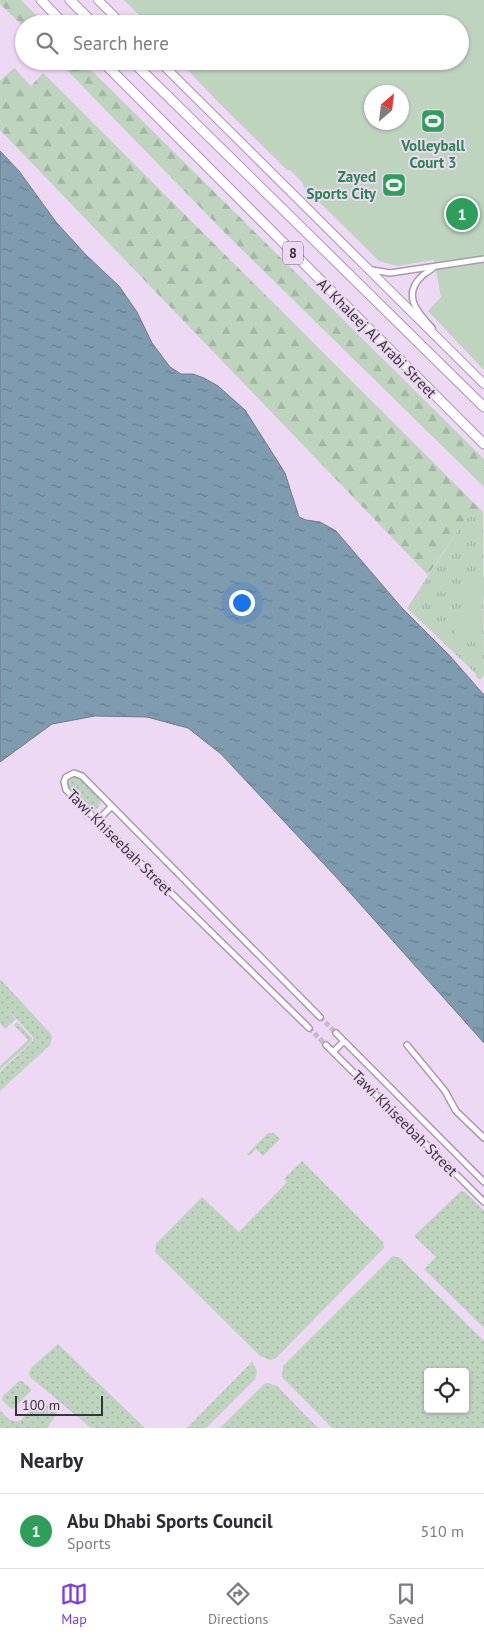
<!DOCTYPE html>
<html lang="en">
<head>
<meta charset="utf-8">
<style>
	:root { --surface:#fff; --page:#f2f2f3; --text:#2b2b33; --muted:#7c7c81; --line:#e1e1e2; --accent:#7c3aed }
	body { margin:0; font-family:"PT Sans",sans-serif; background:var(--page); color:var(--text) }
	.controls { position:absolute; right:15px; bottom:15px; display:grid; overflow:hidden; border-radius:5px; box-shadow:0 1px 4px #0004 }
	.controls button { width:45px; height:45px; display:grid; place-items:center; padding:0; border:0; border-bottom:1px solid var(--line); background:var(--surface); color:var(--text); font:25px sans-serif }
	.compass { position:absolute; left:364px; top:85px; width:45px; height:45px; border-radius:50%; background:var(--surface); box-shadow:0 1px 4px #0004; rotate:28deg }
	.scale { position:absolute; left:15px; bottom:12px; width:88px; box-sizing:border-box; padding-left:5px; border:2px solid #3a323d; border-top:0; font-size:14px; line-height:18px; white-space:nowrap; color:#3a323d; -webkit-text-stroke:4px #eed9f4; paint-order:stroke }
	.you { position:absolute; left:241px; top:602px; width:18px; height:18px; margin:-12px; border:4px solid #fff; border-radius:50%; background:#1a73e8; box-shadow:0 0 0 8px #1a73e833 }
	.badge { display:grid; place-items:center; width:32px; height:32px; border-radius:50%; background:var(--accent); color:#fff; font-size:16px; font-weight:700 }
	.pin { position:absolute; translate:-50% -50%; border:2px solid #fff; box-shadow:0 1px 5px #0006 }
	.list { margin:0; padding:0; list-style:none }
	h2 { display:flex; justify-content:space-between; align-items:center; height:65px; margin:0; padding:0 20px; font-size:21px }
	h2 small { font-size:16px; font-weight:400; color:var(--muted) }
	.list li { display:grid; grid-template-columns:32px 1fr auto; gap:15px; align-items:center; box-sizing:border-box; height:75px; padding:0 20px; border-top:1px solid var(--line) }
	.list b { display:block; font-size:19px; white-space:nowrap }
	.list p { margin:0; font-size:16px; white-space:nowrap; color:var(--muted) }
	.list em { font-size:16px; font-style:normal; color:var(--muted) }
	.icon { flex:none; width:28px; height:28px; fill:none; stroke:currentColor; stroke-width:2; stroke-linecap:round; stroke-linejoin:round }
	.map { position:relative; flex:none; width:484px; height:1428px; overflow:hidden }
	.search { position:absolute; background:var(--surface); box-shadow:0 1px 4px #0004; left:15px; right:15px; top:15px; height:55px; display:flex; align-items:center; gap:12px; box-sizing:border-box; padding:0 18px; border-radius:28px; color:var(--muted); font-size:19px }
	.sheet { height:140px; background:var(--surface) }
	nav { display:flex; justify-content:space-around; align-items:center; box-sizing:border-box; height:70px; border-top:1px solid var(--line); background:var(--surface); font-size:14px; color:var(--muted) }
	nav a { display:grid; justify-items:center; gap:2px }
	nav .on { color:var(--accent) }
	.map>svg:first-child { display:block }
</style>
</head>
<body>
<div class="map">
<svg width="484" height="1428" viewBox="0 0 484 1428">
	<defs>
		<pattern id="grass-dots" width="8" height="8" patternUnits="userSpaceOnUse" patternTransform="scale(1.25)"><rect width="8" height="8" fill="#bed4bf"/><path d="M2 2h.1M6 6h.1" fill="none" stroke="#a4b6a5" stroke-width="1.8" stroke-linecap="round"/></pattern>
		<pattern id="forest-firs" width="22" height="20" patternUnits="userSpaceOnUse" patternTransform="scale(1.25)"><rect width="22" height="20" fill="#bed4bf"/><path d="M5 1l3.5 6h-7zM16 11l3.5 6h-7z" fill="#a4b6a5"/></pattern>
		<pattern id="park-tufts" width="24" height="20" patternUnits="userSpaceOnUse" patternTransform="scale(1.25)"><rect width="24" height="20" fill="#bed4bf"/><path d="M3 7l-1-3M5 7V3M7 7l1-3M15 17l-1-3M17 17v-4M19 17l1-3" fill="none" stroke="#a4b6a5"/></pattern>
		<pattern id="water-ripples" width="26" height="14" patternUnits="userSpaceOnUse" patternTransform="scale(1.25)"><rect width="26" height="14" fill="#7f9bb0"/><path d="M2 4q2-2 4 0t4 0M15 11q2-2 4 0t4 0" fill="none" stroke="#697f90"/></pattern>
	</defs>
	<rect width="100%" height="100%" fill="#eed9f4"/>
	<path fill="url(#grass-dots)" fill-rule="evenodd" d="M 76,776 C 85,780 100,793 101,803 L 96,810 L 90,811 C 82,803 63,792 68,780 Z
		M 0,979 L 51,1034 L 52,1038 L 50,1045 L 0,1091 L 0,1072 L 33,1041 L 33,1037 L 5,1006 L 16,1019 L 5,1029 L 0,1023 Z
		M 17,1022 L 32,1038 L 32,1041 L 0,1070 L 0,1066 L 28,1040 L 14,1025 Z
		M 268,1133 L 274,1133 L 280,1139 L 263,1156 L 256,1149 L 249,1156 L 247,1154 Z
		M 302,1161 L 383,1242 L 384,1248 L 275,1359 L 270,1360 L 260,1356 L 155,1252 L 156,1244 L 202,1197 L 239,1232 L 287,1182 L 284,1179 Z
		M 461,1191 L 466,1193 L 484,1211 L 484,1328 L 424,1269 L 436,1257 L 414,1236 Z
		M 393,1256 L 400,1258 L 484,1341 L 484,1428 L 332,1428 L 282,1377 L 283,1366 ZM 428,1372 L 465,1372 L 465,1409 L 428,1409 Z
		M 58,1344 L 145,1428 L 91,1428 L 30,1377 L 29,1373 L 31,1368 Z
		M 252,1362 C 257,1368 258,1371 255,1379 L 206,1428 L 187,1428 Z
		M 19,1381 L 22,1381 L 31,1389 L 31,1391 L 13,1409 L 10,1408 L 2,1400 L 3,1396 Z
		M 268,1383 L 277,1386 L 318,1428 L 220,1428 L 264,1384 Z
		M 41,1399 L 57,1413 L 47,1428 L 0,1428 L 0,1410 C 6,1417 11,1424 21,1420 Z"/>
	<path fill="url(#forest-firs)" d="M 0,0 L 21,0 L 45,24 L 24,24 L 24,27 L 0,4 Z
		M 58,61 L 82,61 L 484,459 L 484,487 L 226,234 Z
		M 14,68 L 31,86 L 43,73 L 483,512 L 466,518 L 428,575 L 0,130 L 0,81 Z"/>
	<path fill="url(#park-tufts)" d="M 483,512 L 484,675 L 480,680 L 476,677 L 476,674 L 407,608 L 466,518 Z"/>
	<path fill="#bed4bf" fill-rule="evenodd" d="M 124,0 L 484,0 L 484,370 L 428,311 L 441,297 L 434,260 L 397,266 L 379,261 L 303,186 L 303,183 L 290,170 L 287,170 L 220,104 L 179,61 L 460,61 L 460,24 L 148,24 ZM 372,92 L 402,92 L 402,122 L 372,122 Z
		M 473,575 L 484,578 L 484,595 L 481,605 L 465,600 Z
		M 462,609 L 478,614 L 470,639 L 454,634 Z"/>
	<path fill="url(#water-ripples)" stroke="#6a7c8e" d="M 0,151 L 19,171 L 56,222 L 86,255 L 119,286 L 137,312 L 152,343 L 170,367 L 181,374 L 193,374 L 204,378 L 218,386 L 245,410 L 285,473 L 299,517 L 306,520 L 320,522 L 336,531 L 402,608 L 450,656 L 484,695 L 484,1043 L 336,877 L 221,754 L 188,728 L 147,717 L 95,716 L 52,724 L 0,762 Z"/>
	<g fill="none" stroke-linecap="round" stroke-linejoin="round">
		<path stroke="#cab8cf" stroke-width="5" stroke-dasharray="5 2.5" stroke-linecap="butt" d="M 320,1017 L 336,1033
			M 309,1028 L 326,1045"/>
		<defs>
			<path id="street" d="M 372,270 L 390,273 L 484,259
				M 432,328 C 418,313 402,296 421,277 C 425,273 430,271 434,267
				M 97,821 L 111,807
				M 309,1028 L 66,790 L 64,782 L 66,777 L 74,773 L 82,776 L 320,1017
				M 336,1033 L 484,1182
				M 326,1045 L 484,1202
				M 407,1045 L 445,1091 L 456,1111 L 484,1138
				M 333,1052 L 344,1041"/>
			<path id="primary" d="M 98,0 L 122,24
				M 159,61 L 484,384"/>
			<path id="highway" d="M 41,0 L 64,24
				M 70,0 L 94,24
				M 102,61 L 484,444
				M 132,61 L 484,407"/>
		</defs>
		<use href="#street" stroke="#ac98b2" stroke-width="8"/>
		<use href="#primary" stroke="#ac98b2" stroke-width="10"/>
		<use href="#highway" stroke="#ac98b2" stroke-width="11"/>
		<use href="#street" stroke="#fff" stroke-width="5"/>
		<use href="#primary" stroke="#fff" stroke-width="8"/>
		<use href="#highway" stroke="#fff" stroke-width="9"/>
	</g>
	<defs>
		<symbol id="stadium-square" viewBox="-11 -11 22 22"><rect x="-9" y="-9" width="18" height="18" rx="4" fill="#2e9e5b" stroke="#eed9f4"/><path d="M0-5a6.5 5 0 1 0 0 10a6.5 5 0 1 0 0-10ZM-3.5-1.8h7v3.6h-7Z" fill="#fff"/></symbol>
	</defs>
	<g fill-rule="evenodd">
		<use href="#stadium-square" x="419" y="107" width="28" height="28"/>
		<use href="#stadium-square" x="380" y="171" width="28" height="28"/>
	</g>
	<g text-anchor="middle" dominant-baseline="central" stroke-width="4" stroke-linejoin="round" paint-order="stroke">
		<rect fill="#eed9f4" stroke="#706474" stroke-width="1" x="283" y="241.5" width="20" height="23" rx="4"/>
		<g font-size="14" font-weight="bold" fill="#3a323d">
			<text x="293" y="253">8</text>
		</g>
		<g font-size="15" font-weight="bold" fill="#27864d" stroke="#eed9f4">
			<text x="433" y="145">Volleyball<tspan x="433" dy="17">Court 3</tspan></text>
			<text x="376" y="176" text-anchor="end">Zayed<tspan x="376" dy="17">Sports City</tspan></text>
		</g>
		<g font-size="15" fill="#3a323d" stroke="#eed9f4">
			<text transform="translate(377 338) rotate(45)">Al Khaleej Al Arabi Street</text>
			<text transform="translate(120 842) rotate(45)">Tawi Khiseebah Street</text>
			<text transform="translate(405 1123) rotate(45)">Tawi Khiseebah Street</text>
		</g>
	</g>
</svg>
<div class="controls">
<button><svg class="icon" aria-label="locate" viewBox="0 0 24 24"><circle cx="12" cy="12" r="6"/><path d="M12 2v4M12 18v4M2 12h4M18 12h4"/></svg></button>
</div>
<svg class="compass" viewBox="-18 -18 36 36"><path d="M0-13l5 13h-10z" fill="#e53935"/><path d="M0 13l5-13h-10z" fill="#7c7c81"/></svg>
<div class="scale">100 m</div>
<div class="you"></div>
<div class="pin badge" style="left:462px;top:214px;background:#2e9e5b">1</div>
<div class="search"><svg class="icon" aria-label="search" viewBox="0 0 24 24"><circle cx="10" cy="10" r="6"/><path d="M15 15l6 6"/></svg>Search here</div>
</div>
<section class="sheet">
<h2>Nearby<small></small></h2>
<ul class="list">
<li><span class="badge" style="background:#2e9e5b">1</span><div><b>Abu Dhabi Sports Council</b><p>Sports</p></div><em>510 m</em></li>
</ul>
</section>
<nav>
<a class="on"><svg class="icon" aria-label="map" viewBox="0 0 24 24"><path d="M3 6l6-2 6 2 6-2v14l-6 2-6-2-6 2zM9 4v14M15 6v14"/></svg>Map</a>
<a><svg class="icon" aria-label="directions" viewBox="0 0 24 24"><path d="M12 3l9 9-9 9-9-9zM9 14v-3h6M13 9l2 2-2 2"/></svg>Directions</a>
<a><svg class="icon" aria-label="saved" viewBox="0 0 24 24"><path d="M7 4h10v16l-5-4-5 4z"/></svg>Saved</a>
</nav>
</body>
</html>
